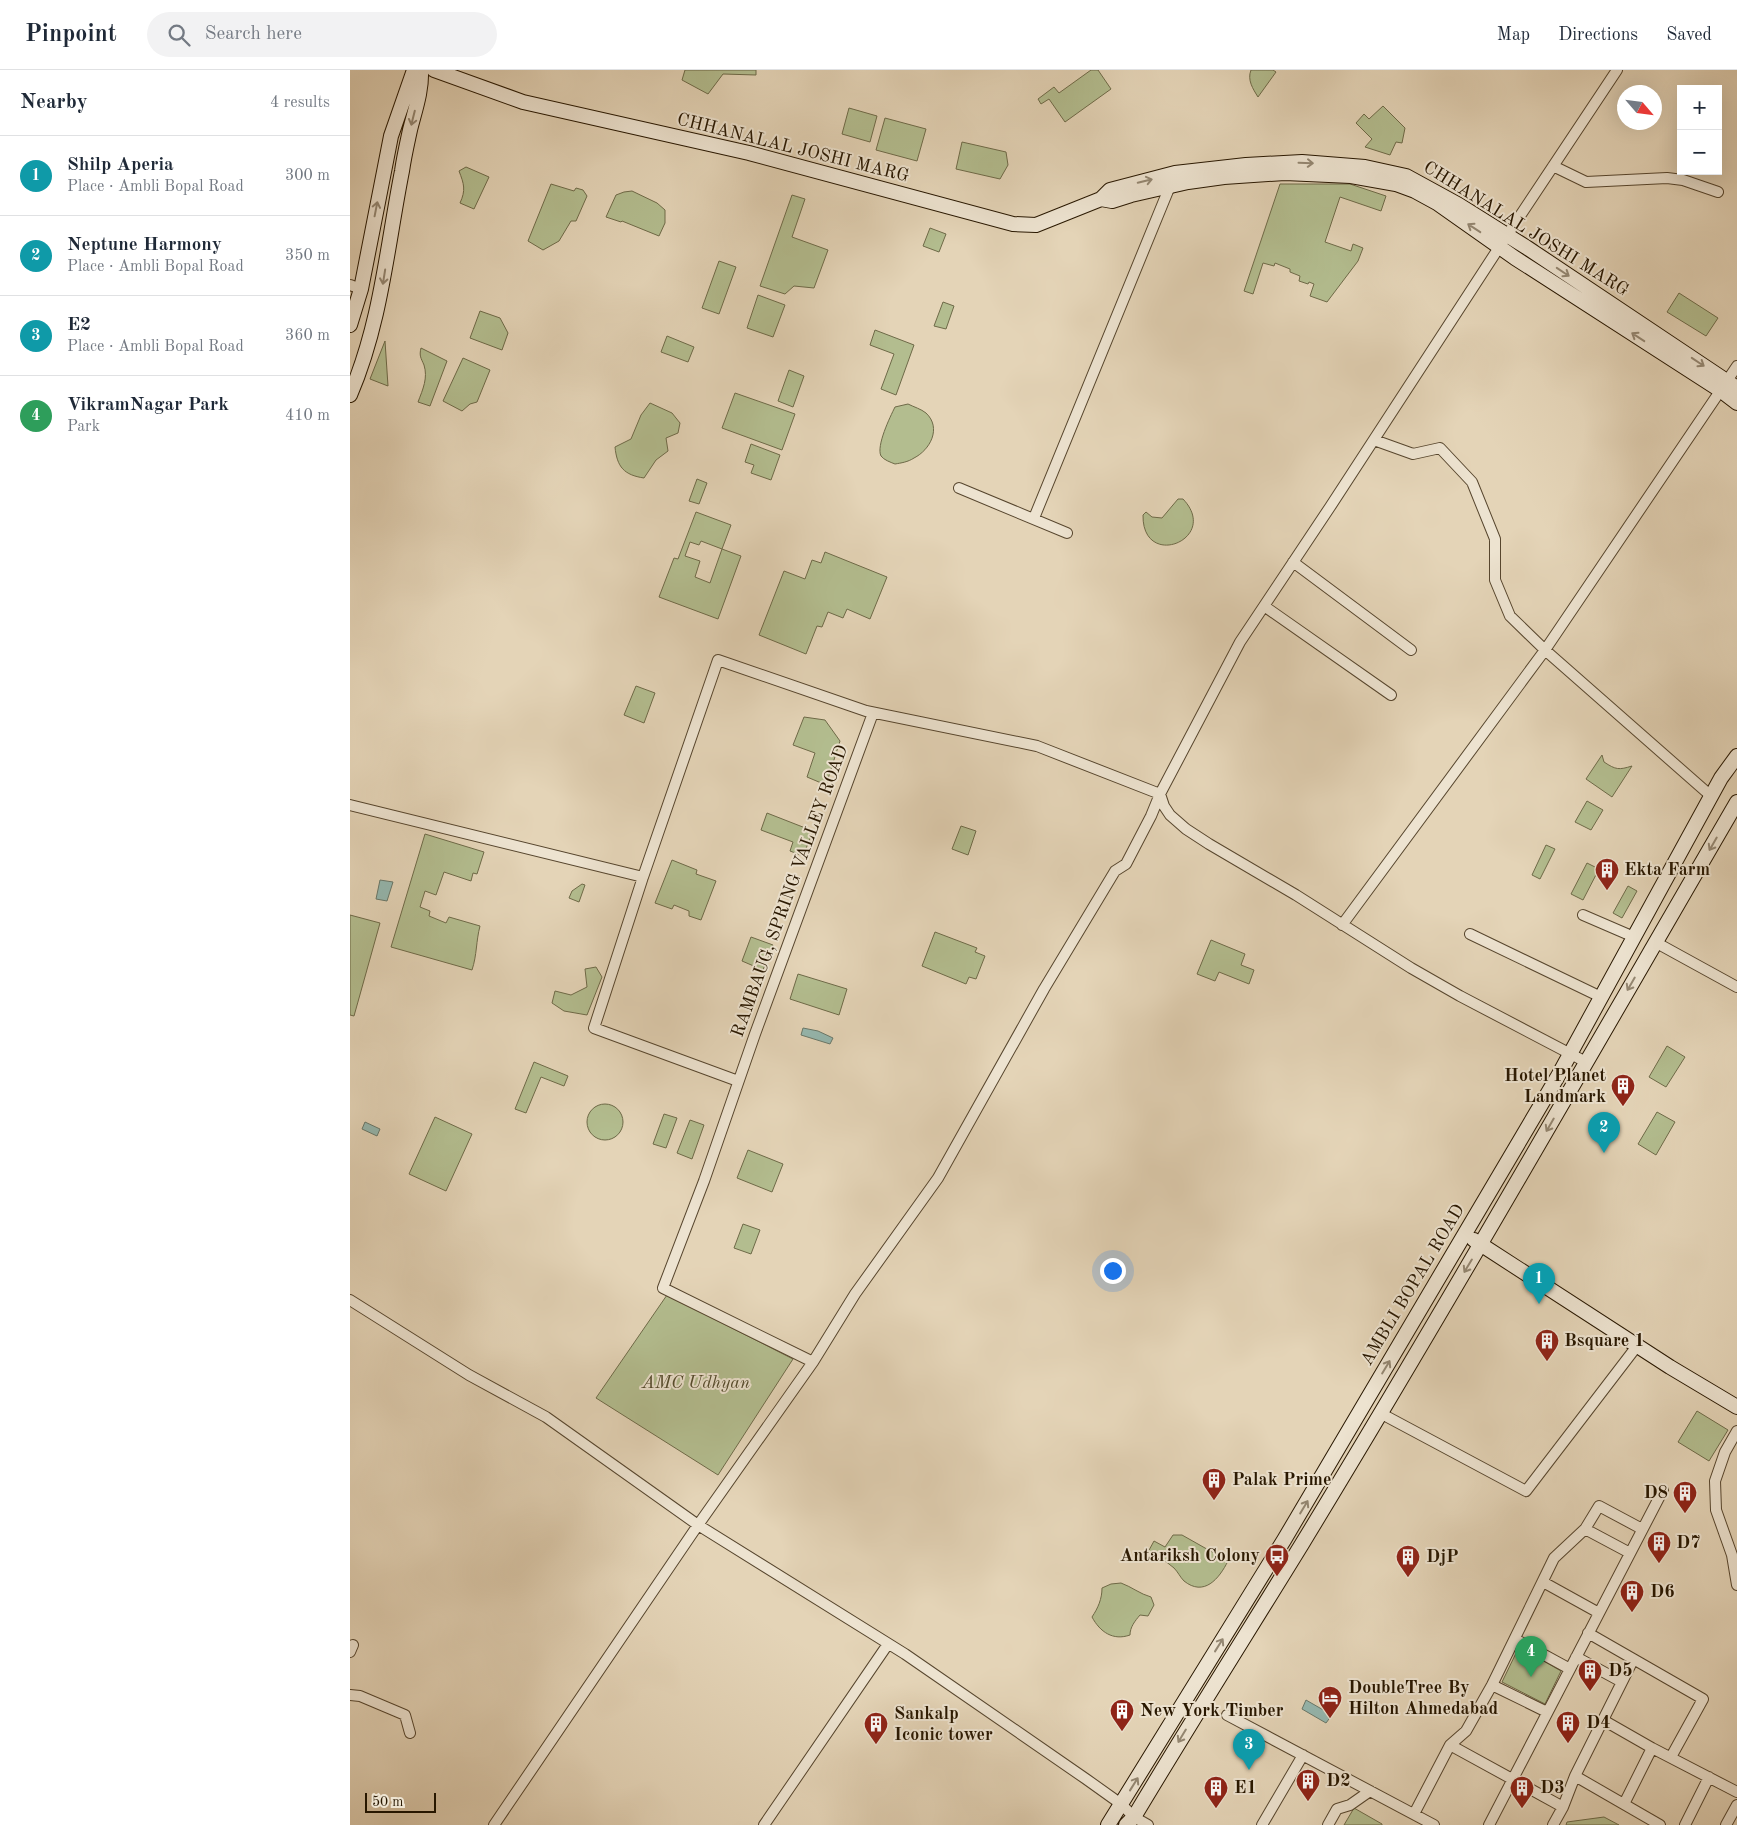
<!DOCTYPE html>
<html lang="en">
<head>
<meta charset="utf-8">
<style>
	:root { --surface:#fff; --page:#f2f2f3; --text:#1f2937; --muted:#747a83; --line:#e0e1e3; --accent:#8f2418 }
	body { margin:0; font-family:"Old Standard TT",serif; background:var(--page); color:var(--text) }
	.controls { position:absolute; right:15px; top:15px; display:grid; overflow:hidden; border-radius:0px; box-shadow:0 5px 20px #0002 }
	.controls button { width:45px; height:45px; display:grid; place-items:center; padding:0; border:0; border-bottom:1px solid var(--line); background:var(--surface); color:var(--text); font:25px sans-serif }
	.compass { position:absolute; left:1267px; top:15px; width:45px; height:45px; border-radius:50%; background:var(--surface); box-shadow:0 5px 20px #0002; rotate:118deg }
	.scale { position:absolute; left:15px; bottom:12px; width:71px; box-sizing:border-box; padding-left:5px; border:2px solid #281700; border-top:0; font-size:14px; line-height:18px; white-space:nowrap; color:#281700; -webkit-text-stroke:4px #ede3d0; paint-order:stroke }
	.you { position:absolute; left:762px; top:1200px; width:18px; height:18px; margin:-12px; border:4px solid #fff; border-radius:50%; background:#1a73e8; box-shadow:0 0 0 8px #1a73e833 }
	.badge { display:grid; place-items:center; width:32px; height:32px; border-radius:50%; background:var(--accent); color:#fff; font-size:16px; font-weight:700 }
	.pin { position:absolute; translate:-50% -41px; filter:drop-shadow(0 1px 2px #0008) }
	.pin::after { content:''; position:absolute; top:26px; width:18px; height:15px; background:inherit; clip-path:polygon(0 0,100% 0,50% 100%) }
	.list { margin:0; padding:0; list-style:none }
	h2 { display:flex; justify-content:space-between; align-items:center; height:65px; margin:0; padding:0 20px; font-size:21px }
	h2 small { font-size:16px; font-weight:400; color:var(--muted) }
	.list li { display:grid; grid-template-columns:32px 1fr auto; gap:15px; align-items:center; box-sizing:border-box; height:80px; padding:0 20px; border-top:1px solid var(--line) }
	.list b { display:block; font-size:19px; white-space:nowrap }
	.list p { margin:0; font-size:16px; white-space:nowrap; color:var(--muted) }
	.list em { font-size:16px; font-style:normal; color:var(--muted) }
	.icon { flex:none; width:28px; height:28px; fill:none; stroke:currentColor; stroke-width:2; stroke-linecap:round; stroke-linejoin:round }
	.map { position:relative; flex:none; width:1387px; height:1755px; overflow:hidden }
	header { display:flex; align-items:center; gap:30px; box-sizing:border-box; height:70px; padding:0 25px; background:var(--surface); border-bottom:1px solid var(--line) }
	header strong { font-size:24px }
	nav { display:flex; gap:28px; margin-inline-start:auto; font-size:18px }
	.search { width:350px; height:45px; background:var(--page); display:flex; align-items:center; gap:12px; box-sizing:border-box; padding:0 18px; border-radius:28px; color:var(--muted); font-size:19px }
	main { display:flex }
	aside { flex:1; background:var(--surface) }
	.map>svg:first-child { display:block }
</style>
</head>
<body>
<header>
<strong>Pinpoint</strong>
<div class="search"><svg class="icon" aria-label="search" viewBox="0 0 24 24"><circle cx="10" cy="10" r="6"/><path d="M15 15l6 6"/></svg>Search here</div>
<nav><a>Map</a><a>Directions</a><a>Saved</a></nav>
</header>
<main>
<aside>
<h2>Nearby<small>4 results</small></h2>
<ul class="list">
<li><span class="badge" style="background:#0f9aa8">1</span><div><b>Shilp Aperia</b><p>Place · Ambli Bopal Road</p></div><em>300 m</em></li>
<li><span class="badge" style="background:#0f9aa8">2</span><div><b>Neptune Harmony</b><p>Place · Ambli Bopal Road</p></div><em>350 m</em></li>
<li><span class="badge" style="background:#0f9aa8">3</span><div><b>E2</b><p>Place · Ambli Bopal Road</p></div><em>360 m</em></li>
<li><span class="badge" style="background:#2e9e5b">4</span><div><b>VikramNagar Park</b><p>Park</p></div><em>410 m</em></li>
</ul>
</aside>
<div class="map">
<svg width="1387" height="1755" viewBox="0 0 1387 1755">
	<rect width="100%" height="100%" fill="#e4d4b7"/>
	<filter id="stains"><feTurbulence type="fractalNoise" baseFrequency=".004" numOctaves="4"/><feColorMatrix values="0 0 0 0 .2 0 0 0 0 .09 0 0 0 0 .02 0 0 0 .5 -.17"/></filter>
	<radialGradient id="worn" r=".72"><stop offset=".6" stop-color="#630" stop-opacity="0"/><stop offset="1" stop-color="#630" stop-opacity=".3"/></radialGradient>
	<path fill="#b3bd8f" stroke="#6e6a48" d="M 335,0 L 406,0 L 406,5 L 373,4 L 358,24 L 332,10 Z
		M 741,0 L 748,0 L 761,19 L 715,52 L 699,29 L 691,34 L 688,29 L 704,17 L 709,23 Z
		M 901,0 L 923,0 L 926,2 L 908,27 C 903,19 897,10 901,0 Z
		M 1033,36 L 1055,58 L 1052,73 L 1046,72 L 1040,85 L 1015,77 L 1022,69 L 1006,53 L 1014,44 L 1019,49 Z
		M 499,38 L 527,46 L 520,72 L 492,64 Z
		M 535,48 L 576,59 L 567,91 L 526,80 Z
		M 612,72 L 656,82 L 658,95 L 650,109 L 606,99 Z
		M 116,97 L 139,107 L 124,139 L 110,133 C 116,120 114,114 109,101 Z
		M 201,114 L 224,121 L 226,118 L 233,120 L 237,126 L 226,151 L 221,151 L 209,171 L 193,180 L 178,171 Z
		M 930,114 L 1000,114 L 1036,126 L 1031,141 L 990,127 L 975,172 L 1001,181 L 1003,174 L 1013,178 L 1008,191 L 977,232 L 960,226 L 964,214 L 959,212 L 958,214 L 949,211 L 950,206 L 940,202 L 940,199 L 925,193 L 924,196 L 913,193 L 903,224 L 894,221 Z
		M 282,121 L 307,133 L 315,140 L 315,153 L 309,166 L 272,151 L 271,152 L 256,147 L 266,125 L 274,122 Z
		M 442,125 L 455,129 L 442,167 L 478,180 L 464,218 L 444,216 L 435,224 L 410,216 Z
		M 580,158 L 596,164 L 589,182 L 573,176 Z
		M 369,191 L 386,197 L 369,244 L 352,238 Z
		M 1329,223 L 1368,248 L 1356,266 L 1317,242 Z
		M 408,225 L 435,235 L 423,267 L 397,258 Z
		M 593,232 L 604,236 L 596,259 L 584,256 Z
		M 130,241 L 150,248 L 158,263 L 152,280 L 120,268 Z
		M 525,260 L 564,275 L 546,325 L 531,319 L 544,284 L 520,275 Z
		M 317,266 L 344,277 L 338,292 L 311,282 Z
		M 35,271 L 38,316 L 20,309 Z
		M 71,278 L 97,291 L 80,336 L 68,332 C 73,319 78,308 74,295 C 71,288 69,286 71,278 Z
		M 113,288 L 140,300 L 127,332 L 120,334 L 112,341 L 93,331 Z
		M 439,300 L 454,306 L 443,337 L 428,331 Z
		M 385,323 L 445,344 L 432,380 L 372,358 Z
		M 300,333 L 322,343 L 330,353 L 328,363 L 316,368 L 318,381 L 306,390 L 294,408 C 274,405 267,397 265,377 L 281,369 L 291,345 Z
		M 558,334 C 564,337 571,339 576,343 C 592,358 580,380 564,388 C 558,392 551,393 545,394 C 540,392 534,390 531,386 C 526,376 540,347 545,337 Z
		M 401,374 L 430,385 L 421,410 L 401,403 L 404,395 L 395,392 Z
		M 347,409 L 357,413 L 349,434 L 339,431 Z
		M 828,429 L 833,429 C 871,469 792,501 793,445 L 796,442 L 802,447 L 812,448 Z
		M 346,442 L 381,455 L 372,479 L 351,471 L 349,475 L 340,472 L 335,486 L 350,491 L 345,507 L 360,513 L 372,479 L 391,486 L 368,549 L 309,527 L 324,488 L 328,489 Z
		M 475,482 L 537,507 L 520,549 L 497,539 L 493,548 L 478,542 L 472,557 L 467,556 L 456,584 L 409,565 L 434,501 L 455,509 L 462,490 L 471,493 Z
		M 286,616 L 305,623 L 294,653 L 274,645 Z
		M 454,647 L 475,650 L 490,671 L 476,715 L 457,707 L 465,683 L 443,675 Z
		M 1252,685 L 1254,692 C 1266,700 1269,700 1282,696 L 1262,727 L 1236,709 Z
		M 1237,731 L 1253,740 L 1241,760 L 1225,752 Z
		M 417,743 L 463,761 L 453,786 L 440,781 L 443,772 L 411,760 Z
		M 611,756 L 626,761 L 618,785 L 602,779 Z
		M 75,764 L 134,782 L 127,804 L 123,803 L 121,811 L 94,802 L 86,825 L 75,821 L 70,837 L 80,841 L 79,846 L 96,853 L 99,847 L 130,856 C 126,871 127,885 122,900 L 41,877 Z
		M 1196,775 L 1205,779 L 1190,809 L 1182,805 Z
		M 322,790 L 347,800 L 346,804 L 366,811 L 351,850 L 339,846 L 339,841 L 324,835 L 322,839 L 305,833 Z
		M 1237,793 L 1249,799 L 1233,830 L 1221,824 Z
		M 232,814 L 235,815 L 229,832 L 219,828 L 222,821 Z
		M 1278,816 L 1287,821 L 1272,848 L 1263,843 Z
		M 0,845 L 30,853 L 4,946 L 0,945 Z
		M 585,862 L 627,878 L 625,882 L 635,886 L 626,909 L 619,907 L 616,914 L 572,896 Z
		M 401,867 L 423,875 L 413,900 L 392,891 Z
		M 861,870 L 895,884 L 891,895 L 904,900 L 899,914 L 869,902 L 865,911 L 847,904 Z
		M 246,897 L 252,907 L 237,945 L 214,941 L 202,933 L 205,921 L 221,925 L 237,917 L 235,899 Z
		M 448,904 L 497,919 L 489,945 L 440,929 Z
		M 1317,976 L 1335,987 L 1316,1017 L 1299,1007 Z
		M 184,992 L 218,1006 L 214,1016 L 191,1007 L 176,1043 L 165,1039 Z
		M237 1052a18 18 0 1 1 36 0a18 18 0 1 1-36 0Z
		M 1307,1042 L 1325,1052 L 1306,1085 L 1288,1074 Z
		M 314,1044 L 327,1048 L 316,1078 L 303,1074 Z
		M 85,1047 L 122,1064 L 96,1121 L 59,1104 Z
		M 340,1050 L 354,1055 L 342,1089 L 327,1083 Z
		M 398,1080 L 433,1094 L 422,1122 L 387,1108 Z
		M 393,1154 L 410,1160 L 401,1184 L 384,1178 Z
		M 317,1225 L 443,1289 L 368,1405 L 246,1328 Z
		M 1347,1341 L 1378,1360 L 1359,1391 L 1328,1372 Z
		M 823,1465 L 832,1465 L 878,1491 C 869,1509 854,1527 834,1511 C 830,1507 828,1502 824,1498 C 816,1491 807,1486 798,1482 L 804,1471 L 815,1477 Z
		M 771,1513 C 782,1517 790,1524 801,1527 L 804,1535 L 798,1546 L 790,1545 C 785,1551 780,1557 780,1565 C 763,1571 750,1562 742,1547 C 748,1538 752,1529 752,1518 L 761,1514 Z
		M 1169,1577 L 1211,1601 L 1195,1634 L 1152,1612 Z
		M 1004,1738 L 1032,1754 L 1032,1755 L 994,1755 Z
		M 1254,1747 L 1269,1755 L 1216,1755 L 1217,1752 Z"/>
	<path fill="#95b8b0" stroke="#69786a" d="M 30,810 L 43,812 L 37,831 L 26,829 Z
		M 453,958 L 468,961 L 483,968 L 480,974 L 451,965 Z
		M 15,1052 L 30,1059 L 27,1066 L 12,1059 Z
		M 956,1630 L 982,1645 L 976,1653 L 952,1639 Z"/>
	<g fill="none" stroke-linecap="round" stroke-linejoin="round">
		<defs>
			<path id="street" d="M 1203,96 L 1236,112 L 1317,108 L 1333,110 L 1368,122
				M 0,215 L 11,219
				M 1024,370 L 1063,384 L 1090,378 L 1122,412 L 1145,469 L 1145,510 L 1160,546 L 1195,580 L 1361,726
				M 609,418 L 717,463
				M 684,448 L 820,116
				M 943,492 L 1061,580
				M 914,536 L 1041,625
				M 0,735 L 293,807 L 368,590 L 516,641 L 687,676 L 810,724 L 814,736 L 820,745 L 836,759 L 859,774 L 946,825 L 1061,898 L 1110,926 L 1236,992
				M 293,807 L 244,958 L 388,1011
				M 1233,845 L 1284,867
				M 992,855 L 1195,580 L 1387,296
				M 1120,864 L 1251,927
				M 1305,872 L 1387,917
				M 0,1230 L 119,1305 L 196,1347 L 348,1455 L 555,1584 L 736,1709 L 771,1734 L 784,1747 L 798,1755
				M 463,1292 L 313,1218 L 354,1111 L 405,964 L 523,643
				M 1030,1343 L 1176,1421 L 1287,1276
				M 1387,1361 L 1375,1382 L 1365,1411 L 1366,1440 L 1382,1485 L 1387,1515
				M 1280,1483 L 1235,1459 L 1249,1436 L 1292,1459
				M 1193,1512 L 1249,1543
				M 1238,1563 L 1353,1629 L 1321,1687
				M 1165,1569 L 1220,1599
				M 0,1582 L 3,1575
				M 1226,1587 L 1272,1612
				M 1142,1615 L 1197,1642
				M 0,1625 L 10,1626 L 55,1645 L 60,1663
				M 877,1645 L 1084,1755
				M 1253,1650 L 1302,1678
				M 1100,1675 L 1213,1737 L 1225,1706 L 1283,1590
				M 1225,1706 L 1310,1755
				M 1274,1734 L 1302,1678 L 1387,1722
				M 1064,1744 L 1100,1675 L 1116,1661 L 1142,1615 L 1204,1488 L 1235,1459
				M 144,1755 L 348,1455 L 463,1292 L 505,1224 L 588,1108 L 694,919 L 765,801 L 776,794 L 801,746 L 810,724 L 890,572 L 980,437 L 1150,176 L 1267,0
				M 414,1755 L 538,1574
				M 912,1755 L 953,1685
				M 978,1755 L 987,1739 L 1000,1735 L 1020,1721
				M 1139,1755 L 1313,1420
				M 1203,1755 L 1213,1737
				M 1335,1755 L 1359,1707
				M 1376,1755 L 1387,1735"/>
			<path id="secondary" d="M 84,0 L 173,32 L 399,83 L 663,154 L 686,155 L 751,129 L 762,131 L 781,125 L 838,112 L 874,107 L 935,103 L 1001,106 L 1046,114 L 1065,121 L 1087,133 L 1165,188 L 1370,320 L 1387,333
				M 751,129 L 760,120 L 825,103 L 896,95 L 952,92 L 1015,97 L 1056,106 L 1109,135 L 1176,177 L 1387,318
				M 0,255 L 11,219 L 41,66 L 64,0
				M 0,325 C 31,253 37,177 52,101 C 54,87 57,74 60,60 C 65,40 72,21 71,0
				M 1124,1170 L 1320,1297 L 1387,1337
				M 758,1755 L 934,1470 L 1208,1006 L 1371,708 L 1387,686
				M 776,1755 L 784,1747 C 839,1655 896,1565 952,1474 C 1101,1229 1243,980 1387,732"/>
		</defs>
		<use href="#street" stroke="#57462e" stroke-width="12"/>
		<use href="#secondary" stroke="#281700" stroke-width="16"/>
		<use href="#street" stroke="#ede3d0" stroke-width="10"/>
		<use href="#secondary" stroke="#ede3d0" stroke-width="14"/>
	</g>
	<defs><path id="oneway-shaft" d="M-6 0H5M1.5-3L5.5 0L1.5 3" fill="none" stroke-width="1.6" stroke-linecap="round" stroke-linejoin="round" transform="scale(1.25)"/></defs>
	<g stroke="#948772">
		<use href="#oneway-shaft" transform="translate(63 48) rotate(104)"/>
		<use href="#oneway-shaft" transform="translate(956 93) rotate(2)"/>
		<use href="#oneway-shaft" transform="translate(795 111) rotate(-14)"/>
		<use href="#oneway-shaft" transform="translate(26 139) rotate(-79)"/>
		<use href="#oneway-shaft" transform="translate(1124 158) rotate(-147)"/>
		<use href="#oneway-shaft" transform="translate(1213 202) rotate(34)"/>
		<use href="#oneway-shaft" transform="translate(34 207) rotate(99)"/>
		<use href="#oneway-shaft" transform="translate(1288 267) rotate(-147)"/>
		<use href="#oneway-shaft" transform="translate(1348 292) rotate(34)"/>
		<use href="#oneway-shaft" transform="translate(1363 774) rotate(120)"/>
		<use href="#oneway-shaft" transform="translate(1281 914) rotate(120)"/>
		<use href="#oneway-shaft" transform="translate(1200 1055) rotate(120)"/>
		<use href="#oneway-shaft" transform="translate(1118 1196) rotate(121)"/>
		<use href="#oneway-shaft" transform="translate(1036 1297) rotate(-59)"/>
		<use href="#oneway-shaft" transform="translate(954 1437) rotate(-59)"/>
		<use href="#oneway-shaft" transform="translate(869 1575) rotate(-58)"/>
		<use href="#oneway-shaft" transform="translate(832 1666) rotate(121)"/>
		<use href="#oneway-shaft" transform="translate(784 1714) rotate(-58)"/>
	</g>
	<defs>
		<symbol id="building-pin" viewBox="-11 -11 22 30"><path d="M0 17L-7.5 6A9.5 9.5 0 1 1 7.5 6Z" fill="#8f2418" stroke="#ede3d0"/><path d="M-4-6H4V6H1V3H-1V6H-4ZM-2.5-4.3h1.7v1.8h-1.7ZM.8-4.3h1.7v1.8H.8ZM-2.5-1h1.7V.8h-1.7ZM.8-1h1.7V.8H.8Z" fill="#fff"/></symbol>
		<symbol id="bus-pin" viewBox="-11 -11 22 30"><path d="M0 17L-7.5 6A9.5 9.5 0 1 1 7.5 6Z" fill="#8f2418" stroke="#ede3d0"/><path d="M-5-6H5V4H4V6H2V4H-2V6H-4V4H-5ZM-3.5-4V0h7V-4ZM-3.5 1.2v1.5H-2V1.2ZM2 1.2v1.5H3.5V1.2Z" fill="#fff"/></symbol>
		<symbol id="hotel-pin" viewBox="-11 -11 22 30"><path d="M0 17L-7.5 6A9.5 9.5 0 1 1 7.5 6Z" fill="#8f2418" stroke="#ede3d0"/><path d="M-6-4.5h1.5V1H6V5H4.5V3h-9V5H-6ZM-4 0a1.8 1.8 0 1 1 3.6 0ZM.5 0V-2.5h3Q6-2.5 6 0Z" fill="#fff"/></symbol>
	</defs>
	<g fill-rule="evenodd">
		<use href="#building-pin" x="1243" y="786" width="28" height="38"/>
		<use href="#building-pin" x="1259" y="1002" width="28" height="38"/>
		<use href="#building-pin" x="1183" y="1257" width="28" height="38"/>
		<use href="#building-pin" x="850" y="1396" width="28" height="38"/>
		<use href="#building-pin" x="1321" y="1409" width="28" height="38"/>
		<use href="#building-pin" x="1295" y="1459" width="28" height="38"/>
		<use href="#bus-pin" x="913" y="1472" width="28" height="38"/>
		<use href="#building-pin" x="1044" y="1473" width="28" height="38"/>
		<use href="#building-pin" x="1268" y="1508" width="28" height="38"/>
		<use href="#building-pin" x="1226" y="1587" width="28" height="38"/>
		<use href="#hotel-pin" x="966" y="1614" width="28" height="38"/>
		<use href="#building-pin" x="758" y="1627" width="28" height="38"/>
		<use href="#building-pin" x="1204" y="1639" width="28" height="38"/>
		<use href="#building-pin" x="512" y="1640" width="28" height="38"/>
		<use href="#building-pin" x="944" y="1697" width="28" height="38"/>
		<use href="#building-pin" x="852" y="1704" width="28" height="38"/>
		<use href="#building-pin" x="1158" y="1704" width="28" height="38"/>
	</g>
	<g text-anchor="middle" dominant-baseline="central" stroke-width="4" stroke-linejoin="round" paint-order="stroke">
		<g font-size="18" fill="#281700" stroke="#ede3d0">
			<text transform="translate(443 78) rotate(14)">CHHANALAL JOSHI MARG</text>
			<text transform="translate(1176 159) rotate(32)">CHHANALAL JOSHI MARG</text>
			<text transform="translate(440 821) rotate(-70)">RAMBAUG, SPRING VALLEY ROAD</text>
			<text transform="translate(1063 1215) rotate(-59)">AMBLI BOPAL ROAD</text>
		</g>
		<g font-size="18" font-weight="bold" fill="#281700" stroke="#ede3d0" text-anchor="start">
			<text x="1274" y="800">Ekta Farm</text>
			<text x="1256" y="1006" text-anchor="end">Hotel Planet<tspan x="1256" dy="21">Landmark</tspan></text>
			<text x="1214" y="1271">Bsquare 1</text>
			<text x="882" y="1410">Palak Prime</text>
			<text x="1318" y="1423" text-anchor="end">D8</text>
			<text x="1326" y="1473">D7</text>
			<text x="910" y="1486" text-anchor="end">Antariksh Colony</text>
			<text x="1076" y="1487">DjP</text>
			<text x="1300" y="1522">D6</text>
			<text x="1258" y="1601">D5</text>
			<text x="998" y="1618">DoubleTree By<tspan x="998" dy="21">Hilton Ahmedabad</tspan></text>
			<text x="790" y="1641">New York Timber</text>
			<text x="544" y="1644">Sankalp<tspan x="544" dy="21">Iconic tower</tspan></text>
			<text x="1236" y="1653">D4</text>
			<text x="976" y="1711">D2</text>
			<text x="884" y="1718">E1</text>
			<text x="1190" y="1718">D3</text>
		</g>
		<g font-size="18" font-style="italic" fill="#52492b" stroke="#ede3d0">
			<text x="346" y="1313">AMC Udhyan</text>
		</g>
	</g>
	<rect width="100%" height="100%" filter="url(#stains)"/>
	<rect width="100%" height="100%" fill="url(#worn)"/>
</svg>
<div class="controls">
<button>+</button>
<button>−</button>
</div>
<svg class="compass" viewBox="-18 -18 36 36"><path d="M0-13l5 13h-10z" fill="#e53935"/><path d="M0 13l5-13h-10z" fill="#747a83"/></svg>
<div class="scale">50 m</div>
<div class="you"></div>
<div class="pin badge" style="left:1189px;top:1234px;background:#0f9aa8">1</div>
<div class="pin badge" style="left:1254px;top:1083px;background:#0f9aa8">2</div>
<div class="pin badge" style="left:899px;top:1700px;background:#0f9aa8">3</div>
<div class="pin badge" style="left:1181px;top:1607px;background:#2e9e5b">4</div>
</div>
</main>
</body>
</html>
